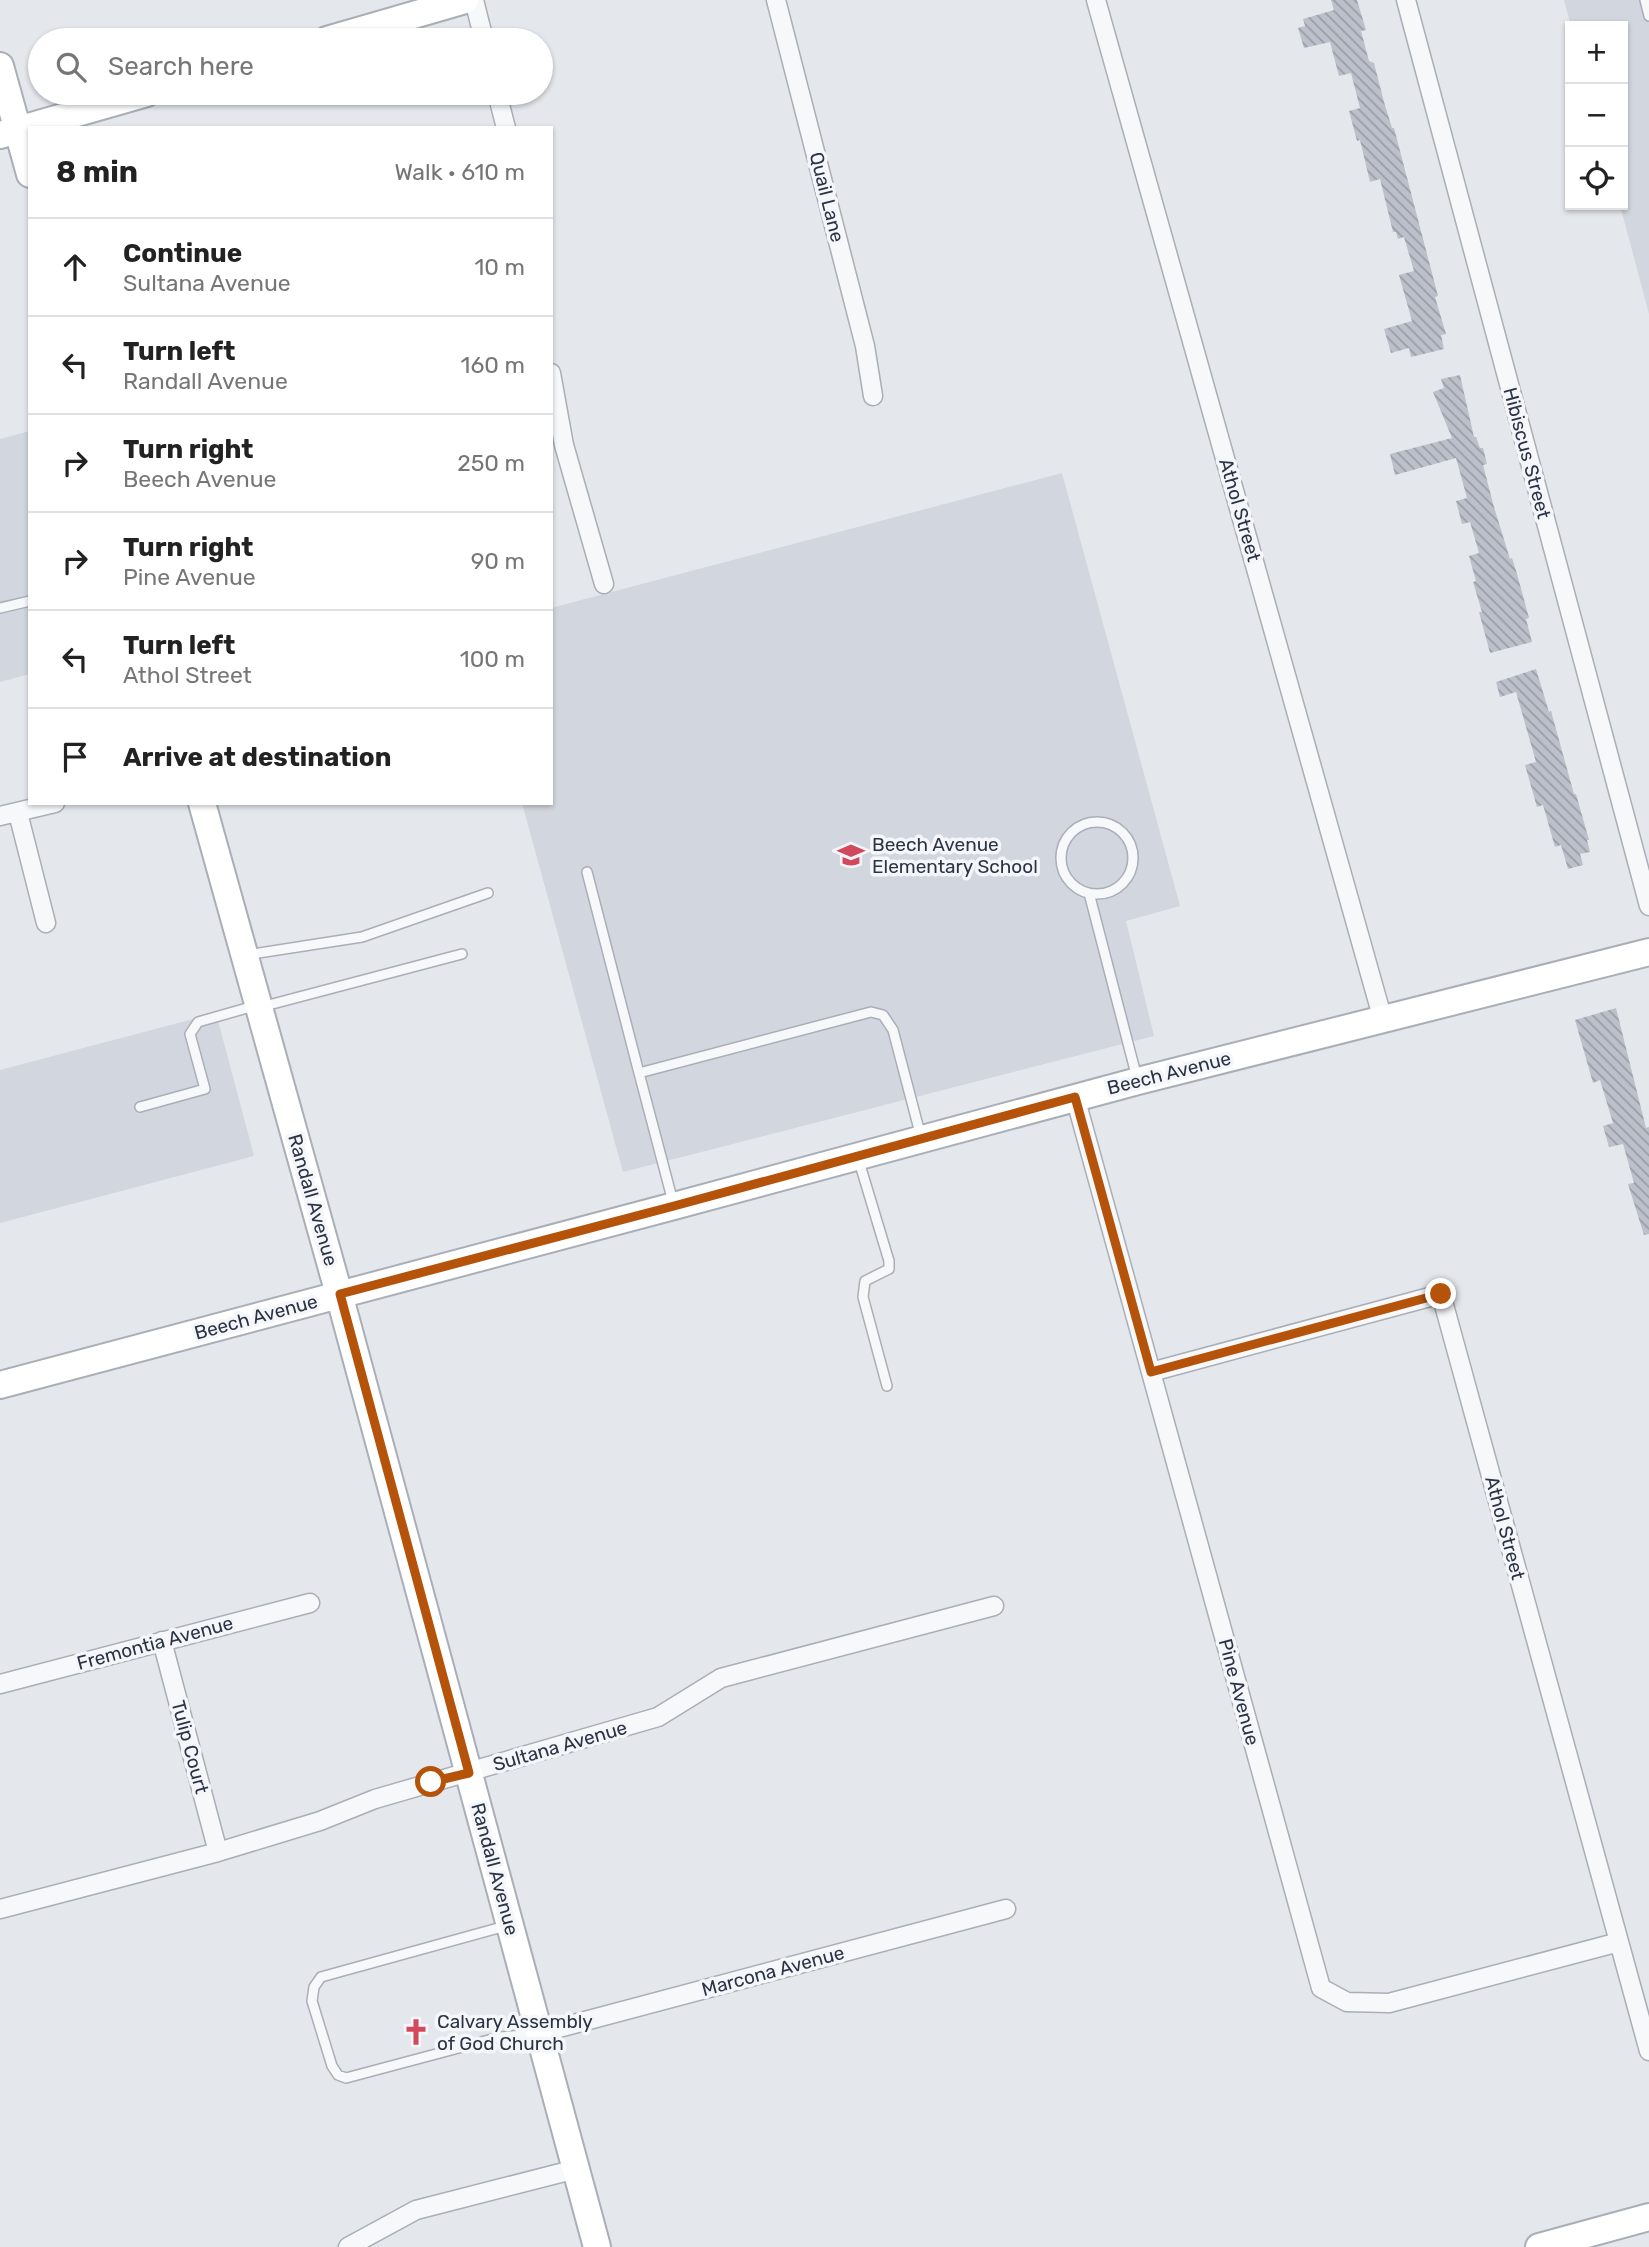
<!DOCTYPE html>
<html lang="en">
<head>
<meta charset="utf-8">
<style>
	:root { --surface:#fff; --page:#f6f6f6; --text:#222; --muted:#767676; --line:#e0e0e0 }
	body { margin:0; font-family:Rubik,sans-serif; background:var(--page); color:var(--text) }
	.controls { position:absolute; right:21px; top:21px; display:grid; overflow:hidden; border-radius:0px; box-shadow:0 2px 5px #0004 }
	.controls button { width:63px; height:63px; display:grid; place-items:center; padding:0; border:0; border-bottom:2px solid var(--line); background:var(--surface); color:var(--text); font:35px sans-serif }
	.stop { position:absolute; width:21px; height:21px; margin:-16px; border:5px solid #b45309; border-radius:50%; background:#fff }
	.stop.end { background:#b45309; border-color:#fff; box-shadow:0 2px 7px #0008 }
	.list { margin:0; padding:0; list-style:none }
	h2 { display:flex; justify-content:space-between; align-items:center; height:91px; margin:0; padding:0 28px; font-size:30px }
	h2 small { font-size:23px; font-weight:400; color:var(--muted) }
	.list li { display:grid; grid-template-columns:46px 1fr auto; gap:21px; align-items:center; box-sizing:border-box; height:98px; padding:0 28px; border-top:2px solid var(--line) }
	.list b { display:block; font-size:26px; white-space:nowrap }
	.list p { margin:0; font-size:23px; white-space:nowrap; color:var(--muted) }
	.list em { font-size:23px; font-style:normal; color:var(--muted) }
	.icon { flex:none; width:38px; height:38px; fill:none; stroke:currentColor; stroke-width:2; stroke-linecap:round; stroke-linejoin:round }
	.map { position:relative; flex:none; width:1649px; height:2247px; overflow:hidden }
	.search { position:absolute; background:var(--surface); box-shadow:0 2px 5px #0004; left:28px; top:28px; width:525px; height:77px; display:flex; align-items:center; gap:18px; box-sizing:border-box; padding:0 24px; border-radius:38px; color:var(--muted); font-size:26px }
	.panel { position:absolute; background:var(--surface); box-shadow:0 2px 5px #0004; left:28px; top:126px; width:525px; height:679px; border-radius:0px }
	.map>svg:first-child { display:block }
</style>
</head>
<body>
<div class="map">
<svg width="1649" height="2247" viewBox="0 0 1649 2247">
	<defs>
		<pattern id="building-back-hatch" width="6" height="6" patternUnits="userSpaceOnUse" patternTransform="scale(1.75)"><rect width="6" height="6" fill="#bbc0ca"/><path d="M-1 5l2 2M0 0l6 6M5-1l2 2" fill="none" stroke="#989da6"/></pattern>
	</defs>
	<rect width="100%" height="100%" fill="#e4e7ec"/>
	<path fill="#d2d6de" d="M 1564,0 L 1649,0 L 1649,314 L 1620,205 L 1623,205 L 1623,26 L 1571,26 Z
		M 30,431 L 30,674 L 0,682 L 0,439 Z
		M 1062,473 L 1180,906 L 1126,921 L 1154,1036 L 623,1172 L 522,803 L 551,803 L 551,608 Z
		M 216,1013 L 254,1156 L 0,1223 L 0,1070 Z"/>
	<path fill="url(#building-back-hatch)" d="M 1331,0 L 1357,0 L 1366,30 L 1361,31 L 1369,61 L 1374,63 L 1384,102 L 1392,128 L 1394,128 L 1438,296 L 1435,297 L 1446,334 L 1441,335 L 1444,349 L 1411,357 L 1409,348 L 1391,353 L 1384,329 L 1412,321 L 1399,275 L 1414,271 L 1404,237 L 1398,239 L 1396,232 L 1393,232 L 1380,179 L 1370,182 L 1360,140 L 1357,141 L 1349,111 L 1360,108 L 1351,73 L 1339,76 L 1330,42 L 1304,48 L 1298,28 L 1305,26 L 1303,19 L 1334,10 Z
		M 1460,375 L 1474,437 L 1476,437 L 1480,448 L 1483,448 L 1487,464 L 1483,465 L 1494,507 L 1510,559 L 1512,558 L 1517,574 L 1529,618 L 1526,619 L 1532,642 L 1490,653 L 1479,612 L 1482,612 L 1473,582 L 1476,581 L 1469,556 L 1479,553 L 1470,522 L 1462,524 L 1456,501 L 1467,498 L 1456,458 L 1395,475 L 1390,454 L 1452,438 L 1433,392 L 1444,388 L 1441,379 Z
		M 1536,669 L 1549,712 L 1551,711 L 1574,794 L 1576,794 L 1589,840 L 1587,840 L 1590,852 L 1580,854 L 1583,865 L 1568,869 L 1561,845 L 1555,847 L 1543,805 L 1537,807 L 1525,765 L 1536,762 L 1516,692 L 1500,697 L 1496,682 Z
		M 1616,1008 L 1646,1128 L 1649,1127 L 1649,1234 L 1644,1235 L 1628,1184 L 1634,1183 L 1623,1144 L 1609,1147 L 1603,1126 L 1613,1123 L 1600,1080 L 1593,1083 L 1575,1020 Z"/>
	<g fill="none" stroke-linecap="round" stroke-linejoin="round">
		<defs>
			<path id="lane" d="M 1645,0 L 1649,16
				M 0,608 L 30,601
				M1061 858a36 36 0 1 1 72 0a36 36 0 1 1-72 0Z
				M 587,872 L 639,1073
				M 1089,893 L 1137,1078
				M 246,955 L 362,937 L 488,893
				M 261,1007 L 462,954
				M 140,1107 L 205,1089 L 190,1034 L 198,1022 L 254,1006
				M 858,1158 L 889,1261 L 889,1269 L 865,1281 L 863,1297 L 887,1386
				M 673,1202 L 639,1073 L 871,1012 L 883,1015 L 893,1030 L 921,1137
				M 509,1925 L 321,1977 L 314,1987 L 312,2001 L 332,2066 L 338,2075 L 346,2078 L 500,2037 L 536,2034"/>
			<path id="street" d="M 474,0 L 484,40
				M 776,0 L 865,346 L 873,396
				M 1096,0 L 1383,1020
				M 1406,0 L 1649,906
				M 497,93 L 506,128
				M 551,373 L 564,445 L 604,584
				M 18,813 L 46,923
				M 0,816 L 55,803
				M 1075,1097 L 1321,1988 L 1347,2002 L 1389,2003 L 1619,1942
				M 1151,1372 L 1441,1294 L 1649,2051
				M 162,1641 L 218,1852
				M 0,1684 L 310,1603
				M 0,1909 L 218,1852 L 320,1821 L 375,1799 L 658,1717 L 721,1678 L 994,1606
				M 540,2033 L 1006,1909
				M 348,2247 L 416,2210 L 576,2169"/>
			<path id="secondary" d="M 327,40 L 465,0
				M 0,66 L 30,174
				M 0,135 L 147,93
				M 202,803 L 339,1294 L 597,2247
				M 0,1385 L 674,1206 L 1138,1081 L 1649,952
				M 1539,2247 L 1649,2217"/>
		</defs>
		<use href="#lane" stroke="#a9aeb7" stroke-width="12"/>
		<use href="#street" stroke="#a9aeb7" stroke-width="21"/>
		<use href="#secondary" stroke="#a9aeb7" stroke-width="30"/>
		<use href="#lane" stroke="#f7f8fa" stroke-width="9"/>
		<use href="#street" stroke="#f7f8fa" stroke-width="18"/>
		<use href="#secondary" stroke="#fff" stroke-width="26"/>
	</g>
	<g fill="none" stroke-linecap="round" stroke-linejoin="round">
		<path stroke="#b45309" stroke-width="9" d="M 431,1782 L 469,1773 L 340,1294 L 674,1206 L 1075,1097 L 1151,1372 L 1441,1294"/>
	</g>
	<defs>
		<symbol id="school-bare" viewBox="-9 -9 18 18"><path d="M0-5L7-2L0 1L-7-2ZM-4 1L0 2.5L4 1V4Q0 6-4 4Z" fill="#d1495b" stroke="#f4f6f9" stroke-width="2.5" paint-order="stroke"/></symbol>
		<symbol id="church-bare" viewBox="-9 -9 18 18"><path d="M-1.2-6h2.4v3.5h3.3v2.4h-3.3V6h-2.4V-.1h-3.3v-2.4h3.3Z" fill="#d1495b" stroke="#f4f6f9" stroke-width="2.5" paint-order="stroke"/></symbol>
	</defs>
	<g fill-rule="evenodd">
		<use href="#school-bare" x="832" y="836" width="38" height="38"/>
		<use href="#church-bare" x="397" y="2013" width="38" height="38"/>
	</g>
	<g text-anchor="middle" dominant-baseline="central" stroke-width="7" stroke-linejoin="round" paint-order="stroke">
		<g font-size="19" fill="#2b3445" stroke="#f4f6f9">
			<text transform="translate(827 197) rotate(76)">Quail Lane</text>
			<text transform="translate(1527 453) rotate(75)">Hibiscus Street</text>
			<text transform="translate(1240 510) rotate(74)">Athol Street</text>
			<text transform="translate(1169 1073) rotate(-14)">Beech Avenue</text>
			<text transform="translate(313 1200) rotate(74)">Randall Avenue</text>
			<text transform="translate(256 1317) rotate(-15)">Beech Avenue</text>
			<text transform="translate(1505 1528) rotate(75)">Athol Street</text>
			<text transform="translate(155 1643) rotate(-15)">Fremontia Avenue</text>
			<text transform="translate(1239 1692) rotate(75)">Pine Avenue</text>
			<text transform="translate(560 1746) rotate(-16)">Sultana Avenue</text>
			<text transform="translate(190 1747) rotate(75)">Tulip Court</text>
			<text transform="translate(495 1869) rotate(75)">Randall Avenue</text>
			<text transform="translate(773 1971) rotate(-15)">Marcona Avenue</text>
		</g>
		<g font-size="19" fill="#2b3445" stroke="#f4f6f9" text-anchor="start">
			<text x="872" y="844">Beech Avenue<tspan x="872" dy="22">Elementary School</tspan></text>
			<text x="437" y="2021">Calvary Assembly<tspan x="437" dy="22">of God Church</tspan></text>
		</g>
	</g>
</svg>
<div class="controls">
<button>+</button>
<button>−</button>
<button><svg class="icon" aria-label="locate" viewBox="0 0 24 24"><circle cx="12" cy="12" r="6"/><path d="M12 2v4M12 18v4M2 12h4M18 12h4"/></svg></button>
</div>
<div class="stop" style="left:431px;top:1782px"></div>
<div class="stop end" style="left:1441px;top:1294px"></div>
<div class="search"><svg class="icon" aria-label="search" viewBox="0 0 24 24"><circle cx="10" cy="10" r="6"/><path d="M15 15l6 6"/></svg>Search here</div>
<section class="panel">
<h2>8 min<small>Walk · 610 m</small></h2>
<ul class="list">
<li><svg class="icon" aria-label="ahead" viewBox="0 0 24 24"><path d="M12 20V5M6 11l6-6 6 6"/></svg><div><b>Continue</b><p>Sultana Avenue</p></div><em>10 m</em></li>
<li><svg class="icon" aria-label="left" viewBox="0 0 24 24"><path d="M17 20v-9H6M10 6l-5 5 5 5"/></svg><div><b>Turn left</b><p>Randall Avenue</p></div><em>160 m</em></li>
<li><svg class="icon" aria-label="right" viewBox="0 0 24 24"><path d="M7 20v-9h11M14 6l5 5-5 5"/></svg><div><b>Turn right</b><p>Beech Avenue</p></div><em>250 m</em></li>
<li><svg class="icon" aria-label="right" viewBox="0 0 24 24"><path d="M7 20v-9h11M14 6l5 5-5 5"/></svg><div><b>Turn right</b><p>Pine Avenue</p></div><em>90 m</em></li>
<li><svg class="icon" aria-label="left" viewBox="0 0 24 24"><path d="M17 20v-9H6M10 6l-5 5 5 5"/></svg><div><b>Turn left</b><p>Athol Street</p></div><em>100 m</em></li>
<li><svg class="icon" aria-label="arrive" viewBox="0 0 24 24"><path d="M6 21V4h12l-3 4 3 4H6"/></svg><div><b>Arrive at destination</b></div></li>
</ul>
</section>
</div>
</body>
</html>
